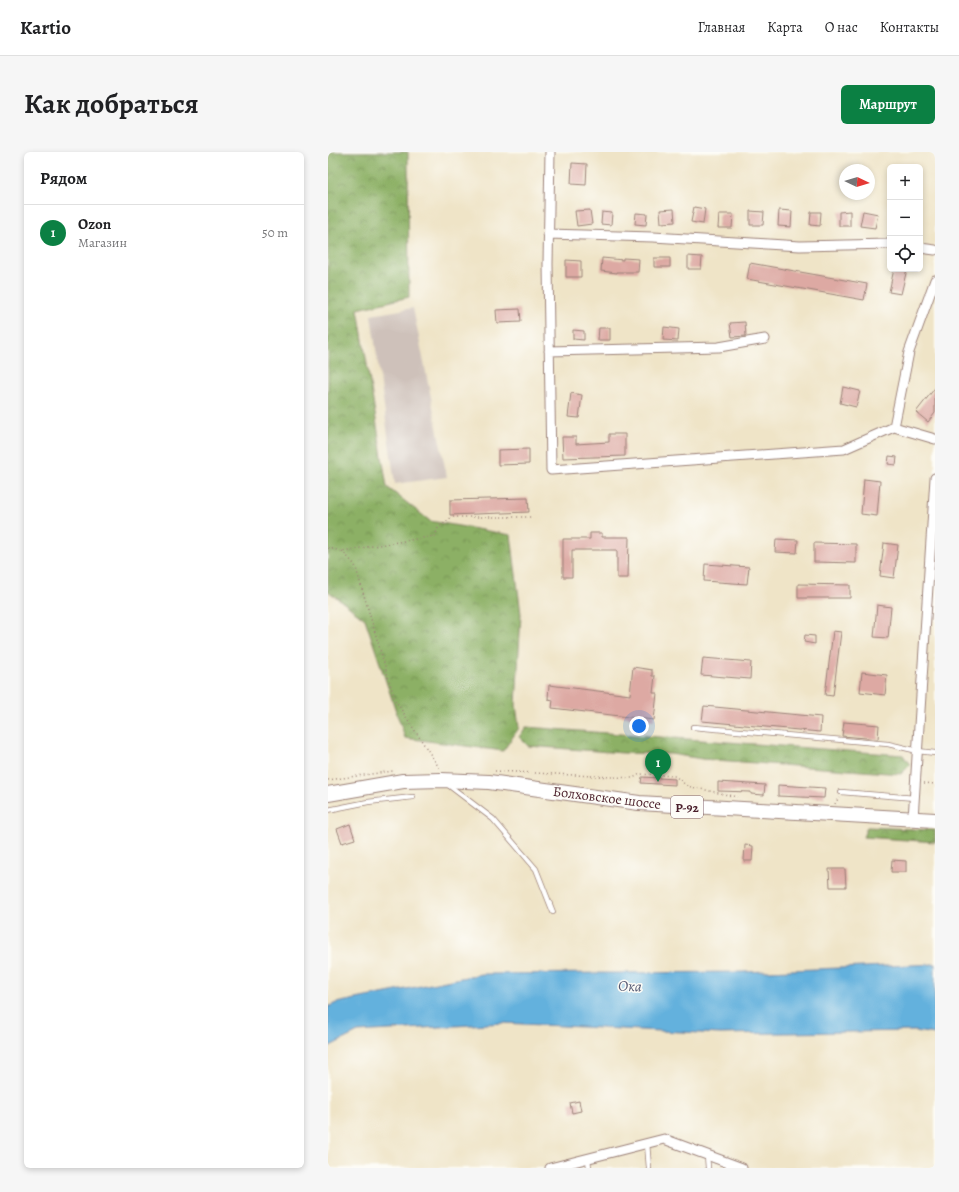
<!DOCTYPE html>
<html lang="ru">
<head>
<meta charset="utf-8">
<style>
	:root { --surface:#fff; --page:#f6f6f6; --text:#202124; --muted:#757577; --line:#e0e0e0; --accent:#0b8043 }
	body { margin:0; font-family:Alegreya,serif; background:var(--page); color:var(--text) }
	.controls { position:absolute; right:12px; top:12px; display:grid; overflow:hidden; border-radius:6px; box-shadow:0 2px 6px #0003 }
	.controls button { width:36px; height:36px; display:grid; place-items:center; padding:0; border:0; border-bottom:1px solid var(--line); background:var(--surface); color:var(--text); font:20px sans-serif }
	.compass { position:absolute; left:511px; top:12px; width:36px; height:36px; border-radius:50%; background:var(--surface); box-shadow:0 2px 6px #0003; rotate:94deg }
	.you { position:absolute; left:311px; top:574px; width:14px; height:14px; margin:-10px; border:3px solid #fff; border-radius:50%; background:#1a73e8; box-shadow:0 0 0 6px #1a73e833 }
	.badge { display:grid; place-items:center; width:26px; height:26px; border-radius:50%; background:var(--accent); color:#fff; font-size:13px; font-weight:700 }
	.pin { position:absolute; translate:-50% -33px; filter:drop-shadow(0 1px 2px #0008) }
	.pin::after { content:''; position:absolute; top:21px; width:14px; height:12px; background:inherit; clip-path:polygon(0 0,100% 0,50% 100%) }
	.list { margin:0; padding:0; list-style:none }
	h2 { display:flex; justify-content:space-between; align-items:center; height:52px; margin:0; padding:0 16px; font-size:17px }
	h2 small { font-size:13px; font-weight:400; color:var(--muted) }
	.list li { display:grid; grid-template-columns:26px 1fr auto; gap:12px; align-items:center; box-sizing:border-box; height:56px; padding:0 16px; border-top:1px solid var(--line) }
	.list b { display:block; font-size:15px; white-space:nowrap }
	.list p { margin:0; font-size:13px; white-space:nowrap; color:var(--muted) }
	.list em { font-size:13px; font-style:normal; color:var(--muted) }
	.icon { flex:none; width:22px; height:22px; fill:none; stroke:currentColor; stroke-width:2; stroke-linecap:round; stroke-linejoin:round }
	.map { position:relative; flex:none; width:607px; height:1016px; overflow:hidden; border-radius:6px }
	header { display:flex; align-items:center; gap:24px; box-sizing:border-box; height:56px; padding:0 20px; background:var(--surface); border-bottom:1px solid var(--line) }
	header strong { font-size:19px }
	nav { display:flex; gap:22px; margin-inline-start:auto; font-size:14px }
	.intro { display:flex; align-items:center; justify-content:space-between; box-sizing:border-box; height:96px; padding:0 24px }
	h1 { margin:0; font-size:28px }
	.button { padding:10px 18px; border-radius:6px; background:var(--accent); color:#fff; font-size:14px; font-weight:700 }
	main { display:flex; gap:24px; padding:0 24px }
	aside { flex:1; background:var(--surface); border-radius:6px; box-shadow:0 2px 6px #0003 }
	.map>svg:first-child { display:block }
</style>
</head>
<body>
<header>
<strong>Kartio</strong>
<nav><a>Главная</a><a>Карта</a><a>О нас</a><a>Контакты</a></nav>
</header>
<div class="intro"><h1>Как добраться</h1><a class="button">Маршрут</a></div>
<main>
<aside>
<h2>Рядом<small></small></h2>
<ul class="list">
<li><span class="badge">1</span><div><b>Ozon</b><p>Магазин</p></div><em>50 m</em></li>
</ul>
</aside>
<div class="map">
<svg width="607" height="1016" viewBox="0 0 607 1016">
	<defs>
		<pattern id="forest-crowns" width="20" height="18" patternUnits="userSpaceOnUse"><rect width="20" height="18" fill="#8cb065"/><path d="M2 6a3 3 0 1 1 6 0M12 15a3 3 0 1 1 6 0" fill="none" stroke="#748f53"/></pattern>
	</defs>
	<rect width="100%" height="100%" fill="#fdfcf7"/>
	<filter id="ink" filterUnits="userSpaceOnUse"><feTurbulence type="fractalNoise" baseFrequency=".025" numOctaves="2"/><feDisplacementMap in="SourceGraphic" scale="8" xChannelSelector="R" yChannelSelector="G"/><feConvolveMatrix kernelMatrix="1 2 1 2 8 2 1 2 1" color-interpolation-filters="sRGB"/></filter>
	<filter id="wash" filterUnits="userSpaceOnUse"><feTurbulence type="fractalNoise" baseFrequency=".012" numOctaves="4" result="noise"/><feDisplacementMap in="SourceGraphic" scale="16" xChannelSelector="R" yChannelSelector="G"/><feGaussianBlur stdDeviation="0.9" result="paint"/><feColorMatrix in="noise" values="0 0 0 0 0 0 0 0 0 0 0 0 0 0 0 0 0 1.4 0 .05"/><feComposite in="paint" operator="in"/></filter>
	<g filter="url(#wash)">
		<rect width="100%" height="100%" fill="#efe4c7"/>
		<path fill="#cec1ba" d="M 85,156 L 119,325 L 67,332 L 43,163 Z"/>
		<path fill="url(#forest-crowns)" stroke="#6b6848" d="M 0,0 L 80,0 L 81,145 L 30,157 L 59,335 L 102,369 L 183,383 L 193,462 L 188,553 L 191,576 L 175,599 L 77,586 L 37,467 L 0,439 Z
			M 198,575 L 575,603 L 582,613 L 573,622 L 374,607 L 343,602 L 295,601 L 200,594 L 191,585 Z
			M 539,675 L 607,678 L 607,690 L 535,685 Z"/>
		<path fill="#63b1dd" stroke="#566884" d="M 607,812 L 607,882 L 587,879 L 392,882 L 175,871 L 30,880 L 0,895 L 0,855 L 8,851 L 153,822 L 415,820 Z"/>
		<g id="blocks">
			<path fill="#dda9a3" d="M 244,11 L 259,12 L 258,33 L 243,32 Z
				M 366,55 L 377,57 L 375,72 L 363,70 Z
				M 346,57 L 347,70 L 333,71 L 332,58 Z
				M 262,58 L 264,72 L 249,74 L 247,59 Z
				M 451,58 L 464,59 L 463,75 L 450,74 Z
				M 422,59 L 436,60 L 435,73 L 422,73 Z
				M 522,59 L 522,74 L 511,74 L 511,60 Z
				M 535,59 L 550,62 L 547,76 L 532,74 Z
				M 274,60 L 284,61 L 283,73 L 273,72 Z
				M 483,60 L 493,60 L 492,74 L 482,73 Z
				M 308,61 L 319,62 L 318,73 L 307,72 Z
				M 391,62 L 405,62 L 404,76 L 390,76 Z
				M 360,104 L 374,105 L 373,117 L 360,117 Z
				M 274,106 L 295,108 L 295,106 L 311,107 L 310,120 L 289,120 L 289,121 L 273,119 Z
				M 326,106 L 342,106 L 342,115 L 326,115 Z
				M 238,108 L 253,109 L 253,125 L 238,125 Z
				M 422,111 L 539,132 L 536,148 L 419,127 Z
				M 566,117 L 579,117 L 573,142 L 561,140 Z
				M 192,157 L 193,170 L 169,171 L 168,158 Z
				M 417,170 L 418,184 L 404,185 L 402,171 Z
				M 336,175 L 351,177 L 350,189 L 335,188 Z
				M 271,176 L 282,176 L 282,188 L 270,188 Z
				M 245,178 L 256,179 L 256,188 L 245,187 Z
				M 515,235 L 532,239 L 528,255 L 512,251 Z
				M 607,236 L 607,261 L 600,270 L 588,260 Z
				M 243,241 L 254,243 L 251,266 L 240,265 Z
				M 281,282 L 297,282 L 297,304 L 235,306 L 234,285 L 248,285 L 248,292 L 281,290 Z
				M 201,297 L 201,312 L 170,313 L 170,298 Z
				M 561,304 L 569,305 L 568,313 L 560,312 Z
				M 536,327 L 552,329 L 549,364 L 533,362 Z
				M 200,346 L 201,360 L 122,363 L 122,348 Z
				M 262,381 L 274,381 L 274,385 L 301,385 L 300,426 L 289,426 L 289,398 L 244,398 L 244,425 L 235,425 L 235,387 L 262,387 Z
				M 448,387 L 470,388 L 469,401 L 447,400 Z
				M 486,391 L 528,392 L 528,411 L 486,410 Z
				M 556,391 L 570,393 L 566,426 L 552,424 Z
				M 377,412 L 421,415 L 419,432 L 376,429 Z
				M 470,432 L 522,433 L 522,446 L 470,446 Z
				M 549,453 L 563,455 L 560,486 L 546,485 Z
				M 505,479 L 513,480 L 505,544 L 497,543 Z
				M 477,483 L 487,484 L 487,492 L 476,490 Z
				M 375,506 L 423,510 L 422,527 L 373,523 Z
				M 305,515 L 324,518 L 324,524 L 327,524 L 325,541 L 329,541 L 326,568 L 224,556 L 225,548 L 220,547 L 221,533 L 302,543 Z
				M 534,520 L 559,523 L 557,543 L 532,540 Z
				M 376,554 L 493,565 L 492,580 L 374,569 Z
				M 516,570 L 551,573 L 550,587 L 514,584 Z
				M 314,625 L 347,627 L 347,633 L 313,631 Z
				M 390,630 L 437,633 L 436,643 L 423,642 L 423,640 L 390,639 Z
				M 450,633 L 497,636 L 496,646 L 450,644 Z
				M 22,672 L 27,687 L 14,691 L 9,677 Z
				M 417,693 L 425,694 L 424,709 L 416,709 Z
				M 564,708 L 578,709 L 578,720 L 563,720 Z
				M 501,717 L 517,717 L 518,735 L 502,735 Z
				M 251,949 L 253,959 L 244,961 L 242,951 Z"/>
		</g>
	</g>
	<g filter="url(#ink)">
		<use href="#blocks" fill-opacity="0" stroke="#9c8279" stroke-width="1"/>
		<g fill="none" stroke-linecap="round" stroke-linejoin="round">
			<defs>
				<path id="lane" d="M 365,575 L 560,592 L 590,599 L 607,601
					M 119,632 L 165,667 L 208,717 L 225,760
					M 513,640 L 587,646
					M 0,658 L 40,650 L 85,645
					M 319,991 L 321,1016
					M 379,1003 L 380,1016
					M 260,1006 L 261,1016"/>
				<path id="street" d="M 222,0 L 220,112 L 223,318 L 516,297 L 566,275 L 607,287
					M 220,82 L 325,85 L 472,94 L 562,92
					M 592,96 L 607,98
					M 221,199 L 391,195 L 437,187
					M 566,275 L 581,200 L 607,128
					M 585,667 L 607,326
					M 222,1016 L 336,987 L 414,1016"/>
				<path id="primary" d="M 0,642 L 75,629 L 113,628 L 161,630 L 311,651 L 607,668"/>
			</defs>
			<use href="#lane" stroke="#9c8279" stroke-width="6"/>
			<use href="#street" stroke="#9c8279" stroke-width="11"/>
			<use href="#primary" stroke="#9c8279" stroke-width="16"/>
			<path stroke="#9c8279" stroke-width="1.5" stroke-dasharray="1 3" stroke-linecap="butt" d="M 0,396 L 14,399 L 107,384 L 110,376 L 124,365 L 204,365
				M 14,399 L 27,413 L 67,548 L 112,617
				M 167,619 L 305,626 L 312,622 L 347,624 L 359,634 L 409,645
				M 0,628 L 65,619
				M 596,631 L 607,632
				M 507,652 L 511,645"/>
			<use href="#lane" stroke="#fff" stroke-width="4.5"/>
			<use href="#street" stroke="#fff" stroke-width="9"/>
			<use href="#primary" stroke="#fff" stroke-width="14"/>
		</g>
	</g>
	<g text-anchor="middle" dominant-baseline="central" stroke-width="3" stroke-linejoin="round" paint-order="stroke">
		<rect fill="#fdfcf7" stroke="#806168" stroke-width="1" x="343" y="644" width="32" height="22" rx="3"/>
		<g font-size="13" font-weight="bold" fill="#4a1f2b">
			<text x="359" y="655">Р-92</text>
		</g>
		<g font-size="14" fill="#4a1f2b" stroke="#fdfcf7">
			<text transform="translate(279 646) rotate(7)">Болховское шоссе</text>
		</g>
		<g font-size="15" font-style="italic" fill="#545972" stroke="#fdfcf7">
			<text transform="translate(302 834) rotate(2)">Ока</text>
		</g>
	</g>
</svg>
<div class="controls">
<button>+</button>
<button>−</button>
<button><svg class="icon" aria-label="locate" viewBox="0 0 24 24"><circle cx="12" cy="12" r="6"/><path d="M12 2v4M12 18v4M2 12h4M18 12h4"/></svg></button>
</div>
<svg class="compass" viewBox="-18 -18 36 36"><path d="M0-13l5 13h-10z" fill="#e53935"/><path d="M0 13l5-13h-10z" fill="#757577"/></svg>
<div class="you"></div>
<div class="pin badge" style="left:330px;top:630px">1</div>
</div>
</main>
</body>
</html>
